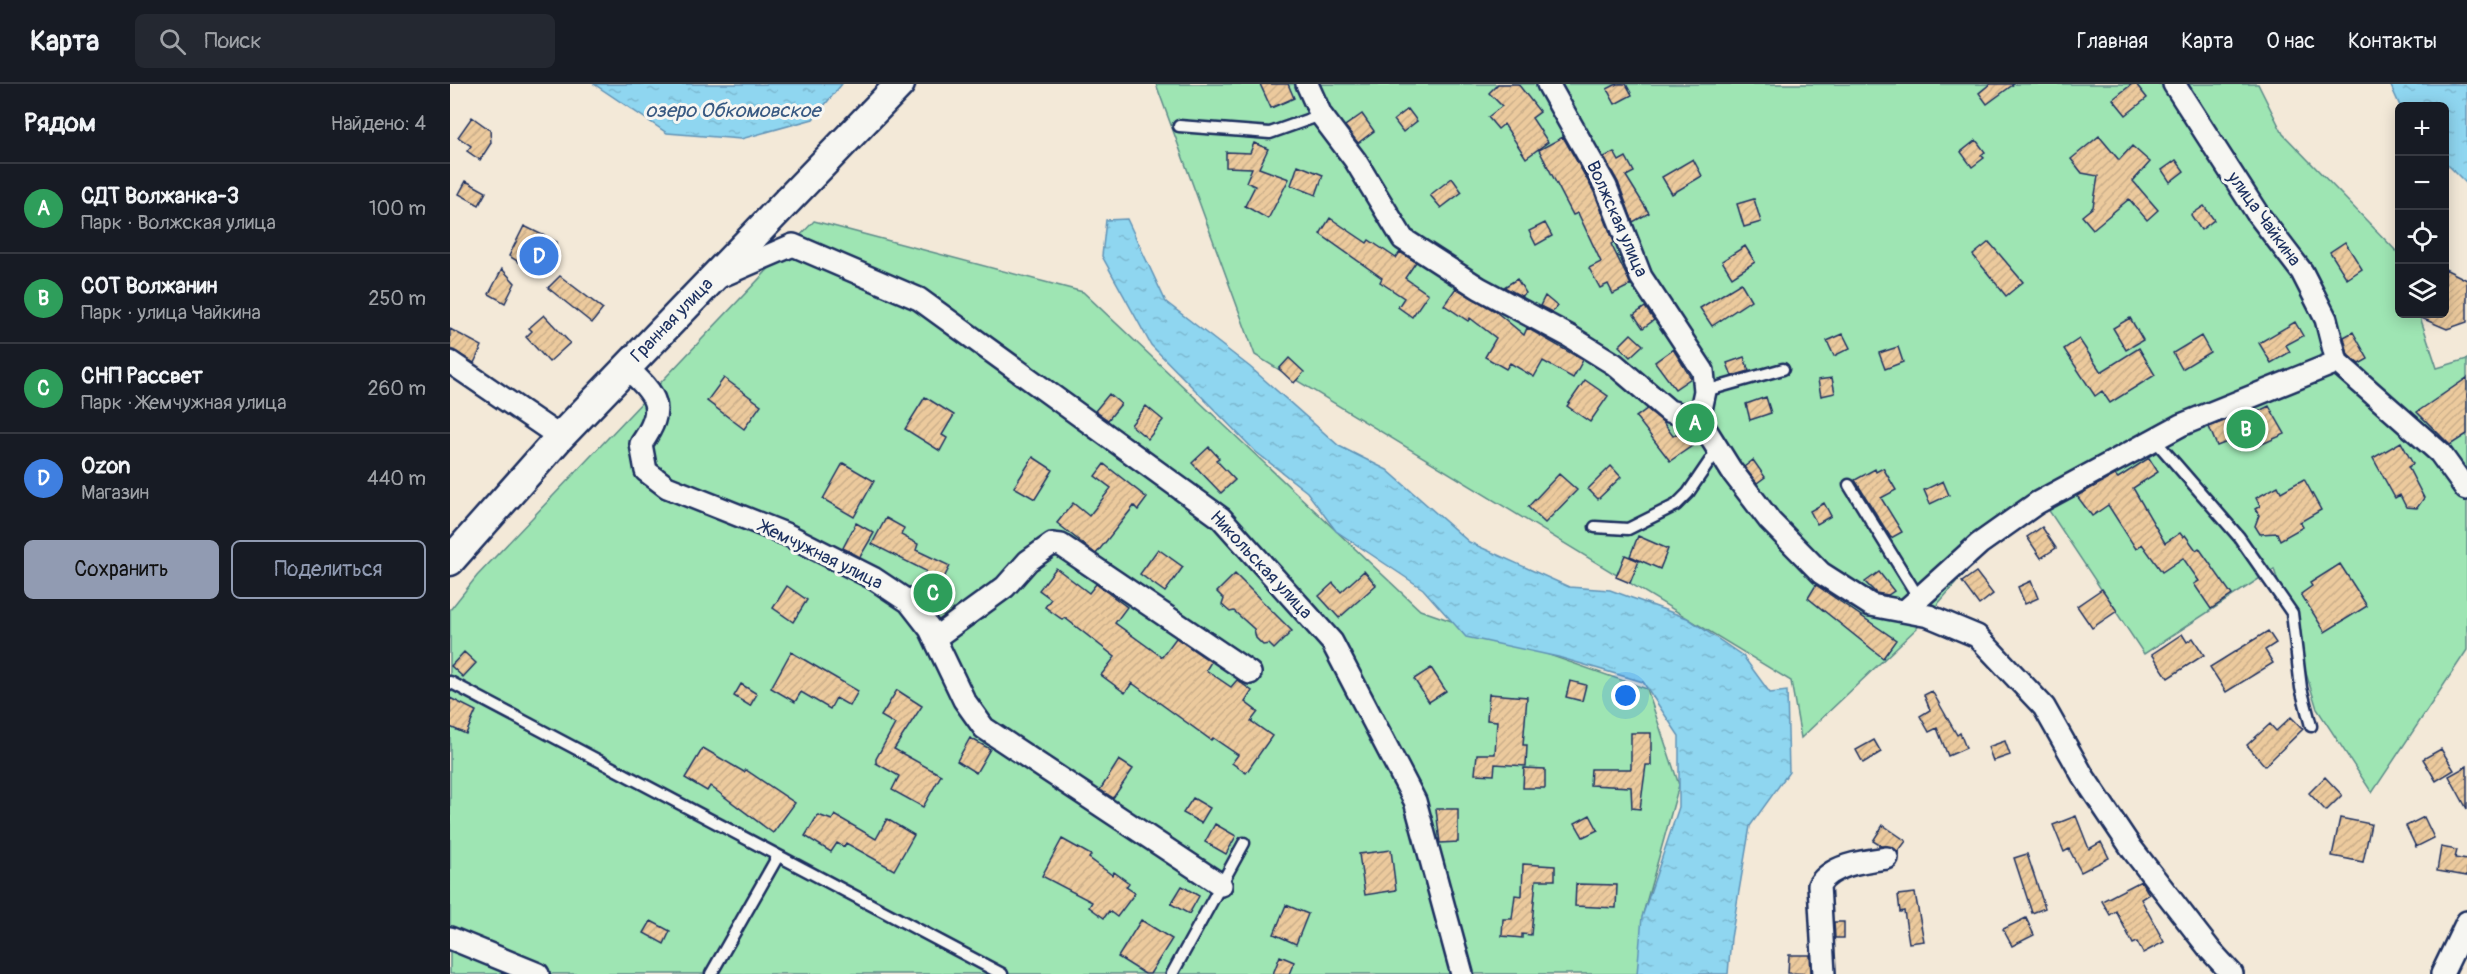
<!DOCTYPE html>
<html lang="ru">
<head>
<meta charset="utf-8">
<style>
	:root { --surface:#171b24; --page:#242831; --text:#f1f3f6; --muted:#9ea1a6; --line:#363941; --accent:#919bb2 }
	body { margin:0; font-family:Pangolin,sans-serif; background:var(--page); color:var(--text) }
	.controls { position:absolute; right:18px; top:18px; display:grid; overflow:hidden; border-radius:9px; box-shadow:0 3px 15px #0003 }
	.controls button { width:54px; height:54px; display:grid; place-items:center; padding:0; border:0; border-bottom:2px solid var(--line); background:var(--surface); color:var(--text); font:30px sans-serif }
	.you { position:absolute; left:1176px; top:612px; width:21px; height:21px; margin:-15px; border:4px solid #fff; border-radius:50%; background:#1a73e8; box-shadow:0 0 0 9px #1a73e833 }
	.badge { display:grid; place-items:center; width:39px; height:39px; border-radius:50%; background:var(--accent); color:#fff; font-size:20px; font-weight:700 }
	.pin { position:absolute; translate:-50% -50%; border:3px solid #fff; box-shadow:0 2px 6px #0006 }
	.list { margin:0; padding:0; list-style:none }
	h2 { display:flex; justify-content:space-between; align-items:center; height:78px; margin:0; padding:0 24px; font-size:26px }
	h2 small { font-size:20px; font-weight:400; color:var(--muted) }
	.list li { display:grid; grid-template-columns:39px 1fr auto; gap:18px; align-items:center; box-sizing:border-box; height:90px; padding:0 24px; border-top:2px solid var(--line) }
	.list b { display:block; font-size:22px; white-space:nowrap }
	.list p { margin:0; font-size:20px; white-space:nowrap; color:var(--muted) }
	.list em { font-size:20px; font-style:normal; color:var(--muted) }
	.actions { display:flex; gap:12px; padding:18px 24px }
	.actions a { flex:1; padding:14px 0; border:2px solid var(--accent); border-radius:9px; text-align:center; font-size:21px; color:var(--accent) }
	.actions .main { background:var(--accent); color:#111 }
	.icon { flex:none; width:33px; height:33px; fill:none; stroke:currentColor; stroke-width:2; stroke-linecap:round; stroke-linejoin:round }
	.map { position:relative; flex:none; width:2017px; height:890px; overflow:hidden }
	header { display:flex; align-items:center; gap:36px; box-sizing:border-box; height:84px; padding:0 30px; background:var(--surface); border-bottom:2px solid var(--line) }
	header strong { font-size:28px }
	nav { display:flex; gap:33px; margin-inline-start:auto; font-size:21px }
	.search { width:420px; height:54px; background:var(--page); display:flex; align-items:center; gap:15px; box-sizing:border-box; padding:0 21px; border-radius:9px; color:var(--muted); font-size:22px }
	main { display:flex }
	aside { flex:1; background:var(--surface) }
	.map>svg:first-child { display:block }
</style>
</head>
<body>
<header>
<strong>Карта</strong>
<div class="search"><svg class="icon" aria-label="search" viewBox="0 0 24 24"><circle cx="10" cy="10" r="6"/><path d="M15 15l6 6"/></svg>Поиск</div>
<nav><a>Главная</a><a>Карта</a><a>О нас</a><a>Контакты</a></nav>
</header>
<main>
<aside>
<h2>Рядом<small>Найдено: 4</small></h2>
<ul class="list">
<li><span class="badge" style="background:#2e9e5b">A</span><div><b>СДТ Волжанка-3</b><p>Парк · Волжская улица</p></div><em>100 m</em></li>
<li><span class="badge" style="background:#2e9e5b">B</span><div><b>СОТ Волжанин</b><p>Парк · улица Чайкина</p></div><em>250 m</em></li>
<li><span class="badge" style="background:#2e9e5b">C</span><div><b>СНП Рассвет</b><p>Парк · Жемчужная улица</p></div><em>260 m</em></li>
<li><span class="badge" style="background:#3f7fe0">D</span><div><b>Ozon</b><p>Магазин</p></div><em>440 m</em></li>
</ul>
<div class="actions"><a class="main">Сохранить</a><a>Поделиться</a></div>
</aside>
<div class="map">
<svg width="2017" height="890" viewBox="0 0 2017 890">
	<defs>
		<pattern id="water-ripples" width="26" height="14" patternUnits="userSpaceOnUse" patternTransform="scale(1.5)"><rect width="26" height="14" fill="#8fd6f0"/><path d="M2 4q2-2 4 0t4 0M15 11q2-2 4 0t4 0" fill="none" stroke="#7bb8d0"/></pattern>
		<pattern id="building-hatch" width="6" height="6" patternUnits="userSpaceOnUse" patternTransform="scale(1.5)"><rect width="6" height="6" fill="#ecca9d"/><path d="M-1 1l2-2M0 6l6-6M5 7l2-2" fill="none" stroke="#caae8a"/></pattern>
	</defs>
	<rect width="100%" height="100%" fill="#f3e9d8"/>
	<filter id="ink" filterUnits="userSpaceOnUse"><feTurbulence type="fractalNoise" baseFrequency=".0167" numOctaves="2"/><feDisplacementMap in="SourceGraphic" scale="12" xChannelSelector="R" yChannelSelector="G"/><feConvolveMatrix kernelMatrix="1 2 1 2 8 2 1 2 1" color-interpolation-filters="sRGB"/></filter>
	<g filter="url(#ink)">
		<path fill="#9ee5b3" stroke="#5c8a88" stroke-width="1.5" d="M 706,0 L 1808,0 L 1833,50 L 1949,170 L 1950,230 L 1969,230 L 1987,284 L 2017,275 L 2017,566 L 1922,709 L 1867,625 L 1824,485 L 1694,570 L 1586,407 L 1467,544 L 1351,654 L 1341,597 L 805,271 Z
			M 364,137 L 633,208 L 970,526 L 1197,605 L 1229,701 L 1193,830 L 1188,890 L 0,890 L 0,526 L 27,492 Z"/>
		<path fill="url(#water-ripples)" stroke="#6193b6" stroke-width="1.5" d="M 144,0 L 392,0 L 363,35 L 291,55 L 217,49 Z
			M 1940,0 L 2017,0 L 2017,100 L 1995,78 L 1994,22 L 1950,22 Z
			M 677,135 L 716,218 L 800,283 L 889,362 L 937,386 L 1019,458 L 1119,503 L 1160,506 L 1237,534 L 1293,572 L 1320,609 L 1337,607 L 1339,688 L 1300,742 L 1281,854 L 1278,890 L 1187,890 L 1192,833 L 1229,723 L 1229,652 L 1193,598 L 1108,573 L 1016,553 L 973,505 L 886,447 L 857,408 L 806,368 L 701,261 L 652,172 L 656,136 Z"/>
		<path fill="url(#building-hatch)" stroke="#1b2f5e" stroke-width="1.5" d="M 810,0 L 838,0 L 844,14 L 821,24 Z
			M 1048,0 L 1068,0 L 1090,28 L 1082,34 L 1098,58 L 1076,74 L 1054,40 L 1048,45 L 1038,33 L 1052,22 L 1039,9 Z
			M 1167,0 L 1176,0 L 1182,11 L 1165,20 L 1157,5 Z
			M 1540,0 L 1564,0 L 1537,20 L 1529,9 Z
			M 1682,0 L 1686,0 L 1697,14 L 1676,31 L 1663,15 Z
			M 958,25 L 967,37 L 953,48 L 944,36 Z
			M 912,30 L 924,47 L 908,59 L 895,42 Z
			M 22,33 L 40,46 L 41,59 L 30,76 L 17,67 L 21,62 L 8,53 Z
			M 1649,52 L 1669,76 L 1682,62 L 1700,78 L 1683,97 L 1708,126 L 1697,136 L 1679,115 L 1643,145 L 1632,132 L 1643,123 L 1648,92 L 1632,89 L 1621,75 Z
			M 1113,53 L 1144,108 L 1164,158 L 1161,160 L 1181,201 L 1163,210 L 1158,200 L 1150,204 L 1139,184 L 1151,178 L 1128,129 L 1123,131 L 1089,66 Z
			M 1526,56 L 1535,68 L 1531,71 L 1534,74 L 1522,83 L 1511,68 Z
			M 804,59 L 818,65 L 809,84 L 839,95 L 818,135 L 795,122 L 805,102 L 796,98 L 802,84 L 776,83 L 776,68 L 800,69 Z
			M 1164,68 L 1169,77 L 1176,73 L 1184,88 L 1176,92 L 1199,129 L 1183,138 L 1168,98 L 1154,73 Z
			M 1243,75 L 1252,92 L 1222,110 L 1212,93 Z
			M 1726,76 L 1734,87 L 1720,98 L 1712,86 Z
			M 848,81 L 873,91 L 866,111 L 841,101 Z
			M 1002,94 L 1012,108 L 991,124 L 980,111 Z
			M 16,97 L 36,108 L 29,121 L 9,110 Z
			M 1304,115 L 1311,138 L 1294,143 L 1287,120 Z
			M 1754,122 L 1764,136 L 1751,146 L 1741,131 Z
			M 880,134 L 917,159 L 919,156 L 946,174 L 950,168 L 966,178 L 955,194 L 978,210 L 962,233 L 948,223 L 954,214 L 930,198 L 932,194 L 870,150 Z
			M 1095,139 L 1102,152 L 1086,161 L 1079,147 Z
			M 74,142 L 107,158 L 90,191 L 59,172 Z
			M 1539,158 L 1573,198 L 1556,212 L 1523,171 Z
			M 1895,158 L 1912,185 L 1897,195 L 1880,168 Z
			M 1295,162 L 1305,178 L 1282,193 L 1272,177 Z
			M 52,185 L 65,199 L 55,219 L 39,210 Z
			M 1995,185 L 2017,196 L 2017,238 L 1997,245 L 1962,230 L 1995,230 Z
			M 110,192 L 153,225 L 142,239 L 98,204 Z
			M 1067,195 L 1076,209 L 1071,212 L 1054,203 Z
			M 1291,199 L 1301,216 L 1262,242 L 1250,224 Z
			M 1006,204 L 1045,227 L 1074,251 L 1077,244 L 1133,276 L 1123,294 L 1093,277 L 1084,293 L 1060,279 L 1056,285 L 1035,273 L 1046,254 L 1020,234 L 1018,237 L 994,221 Z
			M 1095,212 L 1107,222 L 1102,228 L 1090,222 Z
			M 1195,223 L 1204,236 L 1193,244 L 1184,231 Z
			M 94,231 L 120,259 L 99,278 L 76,253 L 82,247 L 79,244 Z
			M 1680,234 L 1693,256 L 1676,266 L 1663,244 Z
			M 1845,238 L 1853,252 L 1836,261 L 1840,268 L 1821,279 L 1809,259 Z
			M 0,245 L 32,262 L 24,279 L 0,265 Z
			M 1903,248 L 1918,275 L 1909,280 L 1898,271 L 1894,253 Z
			M 1181,250 L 1193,261 L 1180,273 L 1169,262 Z
			M 1393,250 L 1400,264 L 1384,272 L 1377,257 Z
			M 1751,252 L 1760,268 L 1732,285 L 1723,269 Z
			M 1629,255 L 1651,288 L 1689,264 L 1705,291 L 1660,319 L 1652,307 L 1645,312 L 1614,265 Z
			M 1448,263 L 1453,278 L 1435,285 L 1429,269 Z
			M 1223,265 L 1241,294 L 1225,305 L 1205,278 Z
			M 1294,273 L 1299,287 L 1282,292 L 1277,279 Z
			M 839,274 L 854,288 L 844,299 L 829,285 Z
			M 274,294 L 311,321 L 294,345 L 257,317 Z
			M 1382,294 L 1385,309 L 1371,312 L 1368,296 Z
			M 2017,294 L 2017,350 L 2000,361 L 1967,328 Z
			M 1135,296 L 1158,312 L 1140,338 L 1117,322 Z
			M 659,310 L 671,320 L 658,336 L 645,327 Z
			M 475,313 L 504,331 L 492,351 L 497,354 L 490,367 L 455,345 Z
			M 1316,313 L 1321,329 L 1300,336 L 1296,320 Z
			M 696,322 L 713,336 L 698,355 L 681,341 Z
			M 1819,322 L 1835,350 L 1803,364 L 1797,350 L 1767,362 L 1759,343 L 1797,328 L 1802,337 L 1807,335 L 1805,329 Z
			M 1197,325 L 1212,337 L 1223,352 L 1231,347 L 1242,362 L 1220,377 L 1186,333 Z
			M 1951,358 L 1963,380 L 1958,383 L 1974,414 L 1967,424 L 1956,423 L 1950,411 L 1945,414 L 1923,374 Z
			M 759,363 L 769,374 L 766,376 L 785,396 L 771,409 L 742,379 Z
			M 583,373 L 603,386 L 585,415 L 564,403 Z
			M 1699,374 L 1708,388 L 1683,404 L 1715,459 L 1730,449 L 1733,453 L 1735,451 L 1746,466 L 1749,464 L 1782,511 L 1761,525 L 1744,500 L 1749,497 L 1733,474 L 1712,488 L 1692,460 L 1686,465 L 1658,421 L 1642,432 L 1627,412 L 1665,391 L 1668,394 Z
			M 1303,376 L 1315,393 L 1307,399 L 1294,383 Z
			M 393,379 L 424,397 L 404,433 L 373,415 Z
			M 654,380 L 697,414 L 688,426 L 684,422 L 646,470 L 607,439 L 623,419 L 639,432 L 661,404 L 645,392 Z
			M 1161,382 L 1171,393 L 1148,415 L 1138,405 Z
			M 1433,384 L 1446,406 L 1431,414 L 1452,448 L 1441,454 L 1405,396 L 1425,385 L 1426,388 Z
			M 1109,390 L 1127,406 L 1095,439 L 1078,423 Z
			M 1854,395 L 1871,426 L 1850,438 L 1853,443 L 1830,456 L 1827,449 L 1810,450 L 1805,442 L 1809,431 L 1805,425 L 1810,422 L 1806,414 L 1828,402 L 1831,408 Z
			M 1493,397 L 1499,411 L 1480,420 L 1474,406 Z
			M 1374,419 L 1381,432 L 1367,440 L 1360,427 Z
			M 436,434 L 454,444 L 451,451 L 468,460 L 466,466 L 500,482 L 485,511 L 468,503 L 476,487 L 422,460 Z
			M 406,439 L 424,449 L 410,473 L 393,464 Z
			M 1592,443 L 1606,464 L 1591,474 L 1577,453 Z
			M 1188,452 L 1218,465 L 1210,485 L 1180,472 Z
			M 708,465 L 733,483 L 715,508 L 690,490 Z
			M 1175,471 L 1189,477 L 1180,499 L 1166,493 Z
			M 1890,480 L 1917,522 L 1875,548 L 1851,510 L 1862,502 L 1860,499 Z
			M 606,484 L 639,509 L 646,500 L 677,523 L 665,539 L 712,573 L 726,554 L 761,578 L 756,586 L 781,603 L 787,596 L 802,607 L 795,618 L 808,628 L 801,637 L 822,652 L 796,689 L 782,679 L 788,671 L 763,654 L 761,656 L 682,599 L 675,609 L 651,591 L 665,573 L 615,534 L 613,536 L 595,523 L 601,515 L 589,506 Z
			M 914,487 L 926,501 L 889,534 L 869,512 L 883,499 L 891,508 Z
			M 1429,488 L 1444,507 L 1438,511 L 1426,509 L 1415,498 Z
			M 1526,488 L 1543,510 L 1529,521 L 1512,498 Z
			M 785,490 L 842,547 L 824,565 L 819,560 L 813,561 L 806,554 L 804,545 L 784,527 L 780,528 L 772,521 L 774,515 L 767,508 Z
			M 1581,497 L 1588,514 L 1575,520 L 1568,503 Z
			M 1366,501 L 1446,556 L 1433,574 L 1358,514 Z
			M 337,502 L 357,516 L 343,538 L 323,524 Z
			M 1652,505 L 1667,527 L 1642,544 L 1627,522 Z
			M 1818,547 L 1826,559 L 1815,566 L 1823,579 L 1776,608 L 1760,583 Z
			M 1732,550 L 1737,558 L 1743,554 L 1754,571 L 1718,594 L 1702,570 Z
			M 14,568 L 26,579 L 13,593 L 1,582 Z
			M 341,568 L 408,607 L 400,622 L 386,614 L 380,625 L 351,608 L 345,618 L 321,604 Z
			M 981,584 L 996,607 L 979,618 L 964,595 Z
			M 1120,597 L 1136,601 L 1132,617 L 1116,613 Z
			M 291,600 L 307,610 L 300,622 L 284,612 Z
			M 447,606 L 472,622 L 444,665 L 491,691 L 473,723 L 442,706 L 449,692 L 426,679 L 426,675 L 445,640 L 431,632 Z
			M 1482,607 L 1507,651 L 1510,649 L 1516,664 L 1498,672 L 1487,644 L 1479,648 L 1470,632 L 1480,626 L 1474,611 Z
			M 1039,610 L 1077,613 L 1073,661 L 1077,661 L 1076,682 L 1045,680 L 1044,691 L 1025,690 L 1027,670 L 1045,670 L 1047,637 L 1037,636 Z
			M 0,614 L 26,627 L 16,650 L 0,643 Z
			M 1841,633 L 1853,645 L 1815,682 L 1797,661 L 1820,640 L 1826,647 Z
			M 1181,649 L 1201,649 L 1201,681 L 1196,681 L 1190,725 L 1182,724 L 1181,703 L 1140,701 L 1141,685 L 1181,685 Z
			M 520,654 L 540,665 L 526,689 L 507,677 Z
			M 1424,656 L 1431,668 L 1413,679 L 1406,666 Z
			M 1555,657 L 1560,671 L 1543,677 L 1538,663 Z
			M 253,664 L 294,688 L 296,686 L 345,719 L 323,749 L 260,702 L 257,707 L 235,694 Z
			M 1991,665 L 2004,686 L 1986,697 L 1973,675 Z
			M 669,676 L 683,685 L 663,714 L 650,706 Z
			M 2017,682 L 2017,725 L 1999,692 Z
			M 1074,684 L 1095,685 L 1095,704 L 1073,704 Z
			M 1875,693 L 1892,711 L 1876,727 L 1859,709 Z
			M 743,714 L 760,724 L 751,739 L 733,729 Z
			M 986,725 L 1008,725 L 1008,758 L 990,759 Z
			M 368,731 L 382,736 L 385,731 L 426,755 L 437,735 L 464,751 L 444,786 L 396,759 L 394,763 L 387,759 L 381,768 L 355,752 Z
			M 1140,731 L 1148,746 L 1133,753 L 1125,739 Z
			M 1626,732 L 1639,765 L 1651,758 L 1659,774 L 1631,788 L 1619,765 L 1614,768 L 1603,741 Z
			M 1974,733 L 1984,754 L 1966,763 L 1956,742 Z
			M 1890,734 L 1921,740 L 1913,778 L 1882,772 Z
			M 765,740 L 786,752 L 776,770 L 755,758 Z
			M 1433,741 L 1456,757 L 1448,768 L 1442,763 L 1431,762 L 1423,757 Z
			M 612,755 L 641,771 L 639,774 L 662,791 L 664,788 L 679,799 L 676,803 L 685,809 L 667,833 L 659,827 L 654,834 L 639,823 L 642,818 L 592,792 Z
			M 1991,763 L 2007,766 L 2005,774 L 2017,776 L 2017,792 L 1987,787 Z
			M 941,766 L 946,806 L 915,811 L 909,770 Z
			M 1577,770 L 1595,824 L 1582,829 L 1564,774 Z
			M 1073,780 L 1105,782 L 1105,796 L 1086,796 L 1081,851 L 1072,850 L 1072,854 L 1052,852 L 1053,835 L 1062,835 L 1065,811 L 1072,812 Z
			M 1691,797 L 1699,810 L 1691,815 L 1714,858 L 1693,869 L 1687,858 L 1683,860 L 1666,827 L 1660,831 L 1652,817 Z
			M 1126,800 L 1167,801 L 1166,824 L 1125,822 Z
			M 732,802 L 749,812 L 739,830 L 721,820 Z
			M 1465,809 L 1474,857 L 1459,859 L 1454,827 L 1450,828 L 1448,811 Z
			M 836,821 L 858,830 L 846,860 L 824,850 Z
			M 1576,834 L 1584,851 L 1562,862 L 1553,845 Z
			M 691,836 L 722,855 L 700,890 L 695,890 L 668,873 Z
			M 201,837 L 220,847 L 214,860 L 194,849 Z
			M 1384,838 L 1394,838 L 1394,854 L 1385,854 Z
			M 1339,871 L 1360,871 L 1361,890 L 1338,889 Z
			M 830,872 L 844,878 L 839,890 L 823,890 Z"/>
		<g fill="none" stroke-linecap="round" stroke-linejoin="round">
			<defs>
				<path id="lane" d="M 729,42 L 820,49 L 871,31
					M 1255,307 L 1333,285
					M 1704,355 L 1789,453 L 1842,529 L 1851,604 L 1861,642
					M 1399,401 L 1470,516
					M 1145,443 L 1178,445 L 1226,421 L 1238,409 L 1268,365
					M 0,598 L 552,890
					M 261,890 L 328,772
					M 722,890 L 794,759"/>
				<path id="street" d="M 857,0 L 871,31 L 905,76 L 953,155 L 1029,204 L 1119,252 L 1164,280 L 1219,327 L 1249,335 L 1281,386 L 1320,437 L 1371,489 L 1421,521 L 1479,532 L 1527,552 L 1594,623 L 1633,692 L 1682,765 L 1761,867 L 1782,890
					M 1098,0 L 1156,103 L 1191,193 L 1253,287 L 1255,307 L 1249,335
					M 1724,0 L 1807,129 L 1852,188 L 1876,235 L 1887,278
					M 269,193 L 343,161 L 469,215 L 771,434 L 882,558 L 965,717 L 1012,890
					M 0,278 L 110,353
					M 176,283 C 207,312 217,323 191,360 L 196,387 L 217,403 L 338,451 L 423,494 L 459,518 L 480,545 L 514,616 L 534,644 L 771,801
					M 1455,527 L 1529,460 L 1587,419 L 1731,341 L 1887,278 L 1990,369 L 2016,405
					M 485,554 L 555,503 L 578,477 L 602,460 L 611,461 L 800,589
					M 0,854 L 88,890
					M 1374,890 L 1369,801 C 1382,780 1415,777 1437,774
					M 1992,890 L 2017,838"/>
				<path id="secondary" d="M 0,477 L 110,353 L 450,0"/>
			</defs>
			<use href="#lane" stroke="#1b2f5e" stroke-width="15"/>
			<use href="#street" stroke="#1b2f5e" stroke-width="26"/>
			<use href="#secondary" stroke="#1b2f5e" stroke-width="33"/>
			<use href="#lane" stroke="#f6f6f2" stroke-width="10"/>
			<use href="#street" stroke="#f6f6f2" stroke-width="21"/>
			<use href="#secondary" stroke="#f6f6f2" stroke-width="28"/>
		</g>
	</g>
	<g text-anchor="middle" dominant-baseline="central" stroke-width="6" stroke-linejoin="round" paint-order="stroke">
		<g font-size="18" fill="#1b2f5e" stroke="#f6f6f2">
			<text transform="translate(1167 135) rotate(66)">Волжская улица</text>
			<text transform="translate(1814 135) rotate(54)">улица Чайкина</text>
			<text transform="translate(222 236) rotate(-46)">Гранная улица</text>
			<text transform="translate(371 471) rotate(26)">Жемчужная улица</text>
			<text transform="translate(811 481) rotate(47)">Никольская улица</text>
		</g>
		<g font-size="20" font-style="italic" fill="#385982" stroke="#f6f6f2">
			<text x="283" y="26">озеро Обкомовское</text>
		</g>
	</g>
</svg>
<div class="controls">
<button>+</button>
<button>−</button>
<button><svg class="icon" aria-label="locate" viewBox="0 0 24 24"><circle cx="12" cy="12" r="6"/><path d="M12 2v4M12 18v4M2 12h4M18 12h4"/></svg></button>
<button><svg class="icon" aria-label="layers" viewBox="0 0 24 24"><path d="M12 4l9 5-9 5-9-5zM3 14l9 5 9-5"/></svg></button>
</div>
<div class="you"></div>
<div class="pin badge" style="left:1245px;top:339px;background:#2e9e5b">A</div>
<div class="pin badge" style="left:1796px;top:345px;background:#2e9e5b">B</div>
<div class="pin badge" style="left:483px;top:509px;background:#2e9e5b">C</div>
<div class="pin badge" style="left:89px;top:172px;background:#3f7fe0">D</div>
</div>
</main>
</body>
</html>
